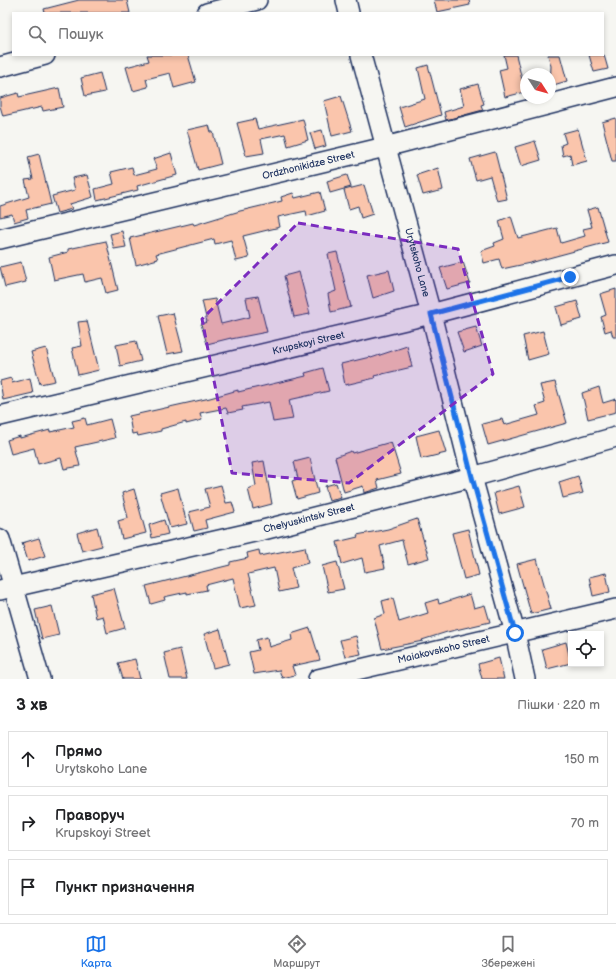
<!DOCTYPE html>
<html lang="uk">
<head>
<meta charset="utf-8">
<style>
	:root { --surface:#fff; --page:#f6f6f6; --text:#202124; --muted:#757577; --line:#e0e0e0; --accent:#1a73e8 }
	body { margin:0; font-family:"Balsamiq Sans",sans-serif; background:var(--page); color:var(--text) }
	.controls { position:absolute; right:12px; bottom:12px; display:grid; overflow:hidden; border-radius:0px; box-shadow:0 2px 6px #0003 }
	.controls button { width:36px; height:36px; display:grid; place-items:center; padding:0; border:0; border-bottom:1px solid var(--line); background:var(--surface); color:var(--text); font:20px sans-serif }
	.compass { position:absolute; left:520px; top:68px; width:36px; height:36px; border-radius:50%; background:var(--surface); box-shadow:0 2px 6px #0003; rotate:126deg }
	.stop { position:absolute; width:12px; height:12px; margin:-9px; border:3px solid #1a73e8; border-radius:50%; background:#fff }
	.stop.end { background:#1a73e8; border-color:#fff; box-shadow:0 1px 4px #0008 }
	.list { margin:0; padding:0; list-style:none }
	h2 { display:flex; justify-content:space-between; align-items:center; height:52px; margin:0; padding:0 16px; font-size:17px }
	h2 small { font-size:13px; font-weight:400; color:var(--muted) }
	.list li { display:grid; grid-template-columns:26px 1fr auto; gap:12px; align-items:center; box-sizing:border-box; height:56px; margin:0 8px 8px; padding:0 8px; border:1px solid var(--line); border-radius:0px }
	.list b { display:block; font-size:15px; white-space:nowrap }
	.list p { margin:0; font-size:13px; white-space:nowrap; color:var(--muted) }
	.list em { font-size:13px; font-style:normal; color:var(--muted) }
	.icon { flex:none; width:22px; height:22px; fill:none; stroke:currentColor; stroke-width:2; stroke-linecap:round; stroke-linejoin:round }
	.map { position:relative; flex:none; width:616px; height:679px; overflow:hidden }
	.search { position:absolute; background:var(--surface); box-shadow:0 2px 6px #0003; left:12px; right:12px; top:12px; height:44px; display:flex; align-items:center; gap:10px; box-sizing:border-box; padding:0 14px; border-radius:0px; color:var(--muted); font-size:15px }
	.sheet { height:244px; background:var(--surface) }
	nav { display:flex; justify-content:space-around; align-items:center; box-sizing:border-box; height:56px; border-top:1px solid var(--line); background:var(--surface); font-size:11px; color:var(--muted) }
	nav a { display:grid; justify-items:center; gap:2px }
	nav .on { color:var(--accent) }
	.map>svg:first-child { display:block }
</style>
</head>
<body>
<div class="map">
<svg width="616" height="679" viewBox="0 0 616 679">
	<rect width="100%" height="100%" fill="#f6f6f2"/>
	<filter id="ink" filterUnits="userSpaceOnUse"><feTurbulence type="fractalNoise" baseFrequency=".025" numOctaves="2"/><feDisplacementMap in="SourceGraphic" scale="8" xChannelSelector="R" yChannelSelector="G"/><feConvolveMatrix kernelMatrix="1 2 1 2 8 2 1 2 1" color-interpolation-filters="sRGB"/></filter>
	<g filter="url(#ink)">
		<path fill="#fac5ac" stroke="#1b2f5e" d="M 79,0 L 127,0 L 130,13 L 45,13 L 44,9 Z
			M 434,0 L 469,0 L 470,5 L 437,12 Z
			M 147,55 L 188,55 L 196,82 L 174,88 L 170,73 L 146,79 L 148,87 L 133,91 L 126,67 L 149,61 Z
			M 504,55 L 516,55 L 525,92 L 505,97 L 499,70 L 507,68 Z
			M 548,55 L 560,55 L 567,81 L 550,86 L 551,66 Z
			M 589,55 L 604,55 L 608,69 L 594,72 Z
			M 428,65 L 441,115 L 405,127 L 399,107 L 425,99 L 418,68 Z
			M 100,73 L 105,92 L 85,96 L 81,78 Z
			M 478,84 L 484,104 L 481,105 L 483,110 L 446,120 L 444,112 L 464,106 L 460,89 Z
			M 59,88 L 63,107 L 43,111 L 42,107 L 3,116 L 0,106 L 0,98 L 18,93 L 19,97 Z
			M 341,96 L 352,131 L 332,136 L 324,101 Z
			M 616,118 L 616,161 L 612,161 L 602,122 Z
			M 255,119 L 258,129 L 303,119 L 308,140 L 288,146 L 285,134 L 261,139 L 264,153 L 246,156 L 237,123 Z
			M 209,125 L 211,132 L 213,132 L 221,164 L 198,170 L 187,130 Z
			M 578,129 L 587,161 L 572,165 L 570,154 L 563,156 L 561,145 L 566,143 L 563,133 Z
			M 322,130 L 326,146 L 315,149 L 310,133 Z
			M 535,141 L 541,160 L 521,166 L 515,147 Z
			M 495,152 L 507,199 L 497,201 L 490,176 L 476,180 L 470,159 Z
			M 171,153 L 177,175 L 137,186 L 138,190 L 97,200 L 95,189 L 114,184 L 111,172 L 132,167 L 134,175 L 157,169 L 153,159 Z
			M 39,154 L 51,204 L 26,210 L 28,218 L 14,222 L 12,214 L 0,217 L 0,206 L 29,197 L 25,180 L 33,179 L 28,157 Z
			M 438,168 L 443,190 L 423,195 L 417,175 Z
			M 87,175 L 93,197 L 70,204 L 72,209 L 57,213 L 52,196 L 75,190 L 72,178 Z
			M 347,175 L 351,187 L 330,193 L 327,181 Z
			M 364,185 L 373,214 L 361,218 L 358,206 L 349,209 L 344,190 Z
			M 320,192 L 325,211 L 307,216 L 306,211 L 278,217 L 280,227 L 243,236 L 249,258 L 236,261 L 231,240 L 215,244 L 214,239 L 156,254 L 158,259 L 136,265 L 130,238 L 193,223 L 194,225 L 240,211 L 282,201 L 281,197 L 293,193 L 295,198 Z
			M 598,207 L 608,242 L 530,263 L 502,269 L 499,259 L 484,263 L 481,251 L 495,246 L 494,243 L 504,239 L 499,221 L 511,216 L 518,238 L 557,228 L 561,243 L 585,236 L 583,229 L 592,227 L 587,210 Z
			M 122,231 L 126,247 L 114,249 L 110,234 Z
			M 106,241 L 118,290 L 106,293 L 102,278 L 85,282 L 83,274 L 54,280 L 49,257 L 68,252 L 68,249 Z
			M 337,252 L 351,307 L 331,312 L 328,294 L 336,291 L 328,254 Z
			M 21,262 L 26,282 L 5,287 L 0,267 Z
			M 463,262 L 470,283 L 447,289 L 440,268 Z
			M 389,270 L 394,291 L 373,298 L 367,275 Z
			M 299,272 L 310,314 L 294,317 L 284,276 Z
			M 616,289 L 616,337 L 613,337 L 611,330 L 605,332 L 601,317 L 606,315 L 600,294 Z
			M 258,296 L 267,332 L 231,339 L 231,338 L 207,344 L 201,324 L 207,322 L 202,301 L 215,299 L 221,324 L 250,317 L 246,298 Z
			M 577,301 L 582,319 L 561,325 L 556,307 Z
			M 173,313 L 183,351 L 167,354 L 158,316 Z
			M 87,321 L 99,370 L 78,375 L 72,348 L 82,346 L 78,322 Z
			M 476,327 L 482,346 L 464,352 L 457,332 Z
			M 543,331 L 549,354 L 528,360 L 523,336 Z
			M 136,341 L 141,361 L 120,366 L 116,345 Z
			M 407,346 L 412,367 L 374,376 L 375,378 L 345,385 L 341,364 L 370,357 L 371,358 Z
			M 46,348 L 55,381 L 40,384 L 31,352 Z
			M 323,368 L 329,391 L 289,400 L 293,419 L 273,422 L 269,402 L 242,407 L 243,410 L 228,413 L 226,408 L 200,413 L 202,420 L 186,424 L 186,422 L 161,429 L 161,431 L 138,436 L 137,433 L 132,434 L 129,416 L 210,398 L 238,390 L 238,392 L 306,376 L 305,373 Z
			M 11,378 L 12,383 L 30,378 L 33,393 L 3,400 L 0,381 Z
			M 555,382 L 567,423 L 488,445 L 482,424 L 502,419 L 504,425 L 539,415 L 536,406 L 545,403 L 540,385 Z
			M 599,387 L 603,403 L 616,399 L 616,412 L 588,419 L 582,393 Z
			M 85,418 L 87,425 L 110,419 L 115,438 L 75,447 L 80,466 L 64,469 L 61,458 L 38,464 L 34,448 L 11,454 L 7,440 L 20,436 L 20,438 L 50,430 L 50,432 L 74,427 L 72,421 Z
			M 439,430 L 446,453 L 421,459 L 416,436 Z
			M 391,442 L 401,474 L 377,480 L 379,488 L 364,493 L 363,486 L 344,492 L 335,457 L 351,451 L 352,453 Z
			M 310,458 L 318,493 L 297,499 L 292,481 L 298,479 L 294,462 Z
			M 264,461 L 272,504 L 253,509 L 248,489 L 256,486 L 252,463 Z
			M 578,476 L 583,493 L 563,498 L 559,482 Z
			M 336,483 L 341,498 L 329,501 L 325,486 Z
			M 221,485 L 226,503 L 232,502 L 235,512 L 205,520 L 207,528 L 194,531 L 189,512 L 210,507 L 205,489 Z
			M 519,486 L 525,507 L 499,514 L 494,493 Z
			M 178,488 L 187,524 L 170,528 L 160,493 Z
			M 134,489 L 146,533 L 122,539 L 118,521 L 128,518 L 122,493 Z
			M 417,519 L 429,558 L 408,564 L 402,540 L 380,546 L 385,568 L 365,572 L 362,558 L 342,564 L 337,542 L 358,537 L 357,535 L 388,529 Z
			M 164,520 L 168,534 L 152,538 L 149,525 Z
			M 97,527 L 102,546 L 82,551 L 77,533 Z
			M 468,529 L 479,575 L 464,579 L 452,533 Z
			M 39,538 L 45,556 L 28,561 L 22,543 Z
			M 305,547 L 308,563 L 291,568 L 296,588 L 279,592 L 274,568 L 248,574 L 256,605 L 240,608 L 233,578 L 206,585 L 207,590 L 187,594 L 187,592 L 164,597 L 165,600 L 151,604 L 146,586 L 230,565 L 230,562 L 248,558 L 247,553 L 259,550 L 260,556 Z
			M 537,559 L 551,609 L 531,614 L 517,564 Z
			M 337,562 L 344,589 L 328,592 L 322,566 Z
			M 606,573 L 610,592 L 593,596 L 589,577 Z
			M 114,588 L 125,628 L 107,633 L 103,616 L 96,618 L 91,594 Z
			M 470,594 L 474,608 L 485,605 L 490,622 L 447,632 L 422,640 L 423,641 L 382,649 L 374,618 L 385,614 L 382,601 L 393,598 L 399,622 L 428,613 L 425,603 L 438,599 L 439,604 Z
			M 52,606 L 59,635 L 42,639 L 35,610 Z
			M 310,628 L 320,660 L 292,666 L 295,675 L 282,678 L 279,670 L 254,674 L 249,652 L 258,650 L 256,640 L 267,637 L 269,647 L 292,640 L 291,634 Z
			M 220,629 L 229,664 L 213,668 L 204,634 Z
			M 356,636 L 361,654 L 345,657 L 340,640 Z
			M 566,642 L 571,663 L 547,669 L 542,649 Z
			M 180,649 L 187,679 L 170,679 L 164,653 Z
			M 499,658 L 504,679 L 482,679 L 478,664 Z
			M 135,659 L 140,679 L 123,679 L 118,663 Z"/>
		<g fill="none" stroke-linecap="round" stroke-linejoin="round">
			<defs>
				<g id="minor">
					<path d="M 346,0 L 349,13"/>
					<path d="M 207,13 L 257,0"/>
					<path id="s1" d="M 361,55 L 431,314 L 472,477 L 515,633 L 525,679"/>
					<path d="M 0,67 L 45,55"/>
					<path id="s2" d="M 0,239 L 385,147 L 616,87"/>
					<path id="s3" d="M 0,416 L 431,314 L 616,265"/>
					<path d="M 0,539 L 40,679"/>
					<path id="s4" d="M 0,590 L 263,530 L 472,477 L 616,437"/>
					<path id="s5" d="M 318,679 L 616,609"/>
				</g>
			</defs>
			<use href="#minor" stroke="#1b2f5e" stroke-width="22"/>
			<use href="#minor" stroke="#f6f6f2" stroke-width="19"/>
		</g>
	</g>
	<g fill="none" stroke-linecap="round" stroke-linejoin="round" filter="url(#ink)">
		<path stroke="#1a73e8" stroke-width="5" d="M 515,633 L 472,477 L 431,314 L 570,277"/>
	</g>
	<path fill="#7b2cbf" fill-opacity="0.2" stroke="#7b2cbf" stroke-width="3" stroke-dasharray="8 5" stroke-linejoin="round" d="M 298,223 L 458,249 L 493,374 L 349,483 L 232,473 L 202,319 Z"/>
	<g text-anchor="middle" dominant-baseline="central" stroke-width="3" stroke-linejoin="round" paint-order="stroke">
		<g font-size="10" fill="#1b2f5e" stroke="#f6f6f2">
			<text stroke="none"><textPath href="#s2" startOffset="317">Ordzhonikidze Street</textPath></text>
			<text stroke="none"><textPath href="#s1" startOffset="215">Urytskoho Lane</textPath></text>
			<text stroke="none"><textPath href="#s3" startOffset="317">Krupskoyi Street</textPath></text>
			<text stroke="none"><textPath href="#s4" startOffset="317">Chelyuskintsiv Street</textPath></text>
			<text stroke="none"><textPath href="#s5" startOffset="129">Maiakovskoho Street</textPath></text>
		</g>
	</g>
</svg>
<div class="controls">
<button><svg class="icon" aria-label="locate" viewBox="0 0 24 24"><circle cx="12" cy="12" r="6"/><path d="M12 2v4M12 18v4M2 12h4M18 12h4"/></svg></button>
</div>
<svg class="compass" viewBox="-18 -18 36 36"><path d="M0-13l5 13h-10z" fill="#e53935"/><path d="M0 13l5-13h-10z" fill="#757577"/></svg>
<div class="stop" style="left:515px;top:633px"></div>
<div class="stop end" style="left:570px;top:277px"></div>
<div class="search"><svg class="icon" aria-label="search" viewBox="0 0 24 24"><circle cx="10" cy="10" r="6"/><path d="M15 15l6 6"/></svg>Пошук</div>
</div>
<section class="sheet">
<h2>3 хв<small>Пішки · 220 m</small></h2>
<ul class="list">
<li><svg class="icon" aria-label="ahead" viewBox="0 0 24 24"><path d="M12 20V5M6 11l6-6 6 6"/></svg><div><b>Прямо</b><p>Urytskoho Lane</p></div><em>150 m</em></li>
<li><svg class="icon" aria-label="right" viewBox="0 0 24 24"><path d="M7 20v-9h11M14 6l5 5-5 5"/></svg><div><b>Праворуч</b><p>Krupskoyi Street</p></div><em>70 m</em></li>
<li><svg class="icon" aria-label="arrive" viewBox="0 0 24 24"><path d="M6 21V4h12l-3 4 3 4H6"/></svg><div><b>Пункт призначення</b></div></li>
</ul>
</section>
<nav>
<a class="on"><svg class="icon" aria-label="map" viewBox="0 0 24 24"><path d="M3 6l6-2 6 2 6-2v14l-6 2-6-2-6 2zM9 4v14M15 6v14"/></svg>Карта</a>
<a><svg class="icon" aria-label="directions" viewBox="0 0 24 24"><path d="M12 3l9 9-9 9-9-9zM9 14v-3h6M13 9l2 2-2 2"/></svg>Маршрут</a>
<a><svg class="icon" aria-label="saved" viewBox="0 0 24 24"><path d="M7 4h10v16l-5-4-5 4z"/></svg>Збережені</a>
</nav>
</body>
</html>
